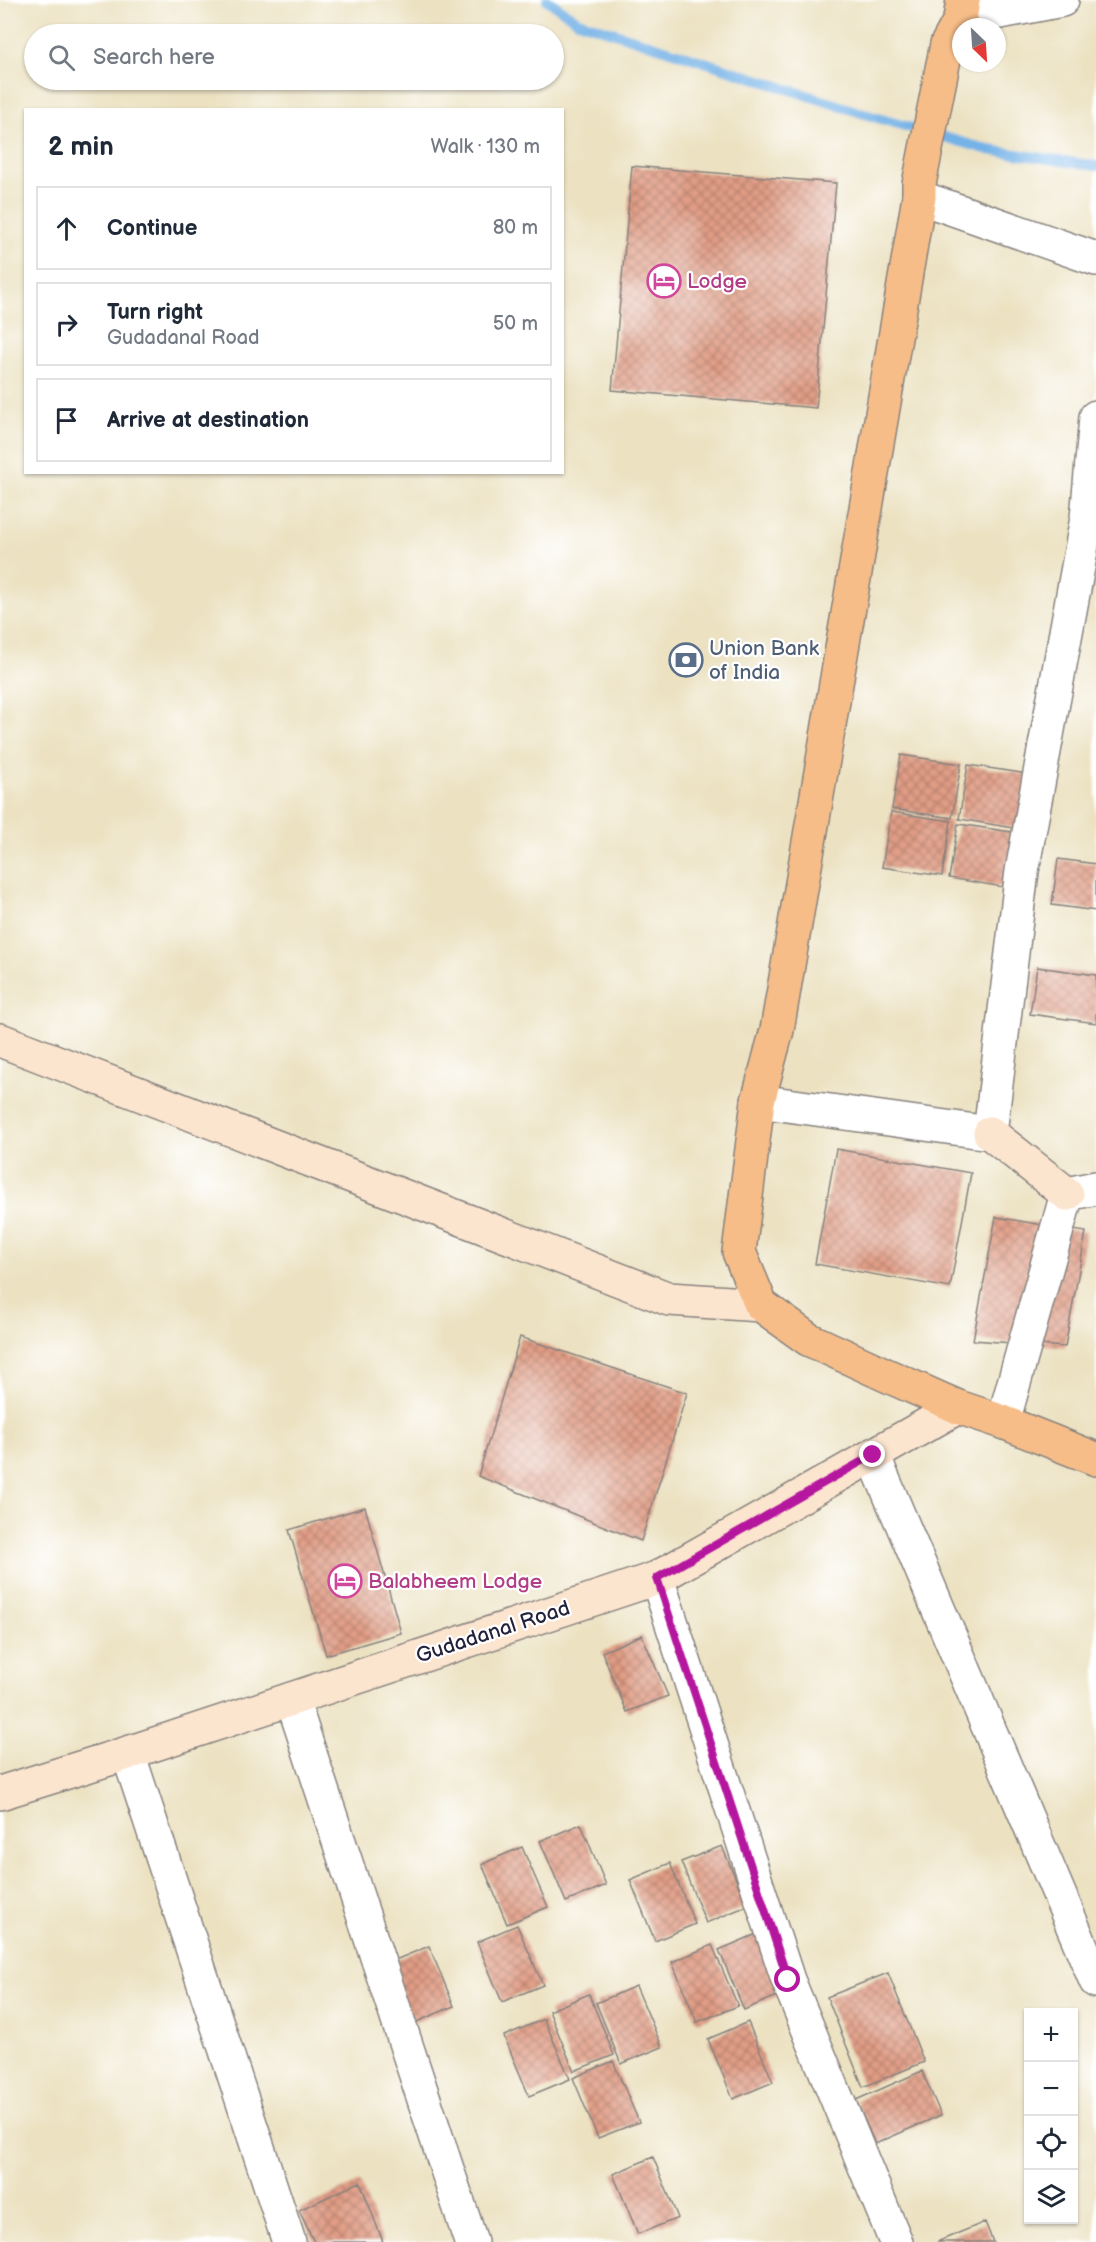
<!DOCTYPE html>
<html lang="en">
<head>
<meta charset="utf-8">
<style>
	:root { --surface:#fff; --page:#f6f6f7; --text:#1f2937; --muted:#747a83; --line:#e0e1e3 }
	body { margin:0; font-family:"Balsamiq Sans",sans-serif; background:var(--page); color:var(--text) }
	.controls { position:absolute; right:18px; bottom:18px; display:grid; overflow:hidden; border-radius:0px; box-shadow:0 2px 4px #0004 }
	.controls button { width:54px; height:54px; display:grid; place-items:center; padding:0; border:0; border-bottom:2px solid var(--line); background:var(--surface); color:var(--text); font:30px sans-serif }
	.compass { position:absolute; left:952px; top:18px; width:54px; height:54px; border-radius:50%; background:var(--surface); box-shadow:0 2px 4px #0004; rotate:155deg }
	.stop { position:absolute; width:18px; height:18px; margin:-14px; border:4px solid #b5179e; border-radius:50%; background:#fff }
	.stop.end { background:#b5179e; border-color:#fff; box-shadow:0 2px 6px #0008 }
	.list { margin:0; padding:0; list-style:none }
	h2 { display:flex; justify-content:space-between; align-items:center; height:78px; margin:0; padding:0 24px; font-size:26px }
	h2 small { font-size:20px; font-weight:400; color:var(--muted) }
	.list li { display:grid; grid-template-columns:39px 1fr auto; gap:18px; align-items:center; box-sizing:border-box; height:84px; margin:0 12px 12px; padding:0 12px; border:2px solid var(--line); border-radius:0px }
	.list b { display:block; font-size:22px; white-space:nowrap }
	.list p { margin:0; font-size:20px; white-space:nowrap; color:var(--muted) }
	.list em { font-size:20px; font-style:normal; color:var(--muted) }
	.icon { flex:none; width:33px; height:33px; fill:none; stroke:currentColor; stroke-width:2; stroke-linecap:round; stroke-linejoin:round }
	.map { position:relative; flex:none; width:1096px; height:2242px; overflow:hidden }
	.search { position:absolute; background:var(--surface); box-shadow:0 2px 4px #0004; left:24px; top:24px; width:540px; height:66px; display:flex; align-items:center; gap:15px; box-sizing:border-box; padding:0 21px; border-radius:33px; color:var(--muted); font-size:22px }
	.panel { position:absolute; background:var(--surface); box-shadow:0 2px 4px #0004; left:24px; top:108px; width:540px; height:366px; border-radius:0px }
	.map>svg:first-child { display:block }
</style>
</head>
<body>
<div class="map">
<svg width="1096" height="2242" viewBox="0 0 1096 2242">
	<defs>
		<pattern id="building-cross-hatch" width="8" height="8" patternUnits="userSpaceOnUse" patternTransform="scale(1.5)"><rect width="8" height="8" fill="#e19d85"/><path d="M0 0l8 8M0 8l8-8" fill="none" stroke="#b6806e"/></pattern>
	</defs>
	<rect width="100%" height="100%" fill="#fff"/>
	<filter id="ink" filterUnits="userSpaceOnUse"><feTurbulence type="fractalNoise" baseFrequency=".0167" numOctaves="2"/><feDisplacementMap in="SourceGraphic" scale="12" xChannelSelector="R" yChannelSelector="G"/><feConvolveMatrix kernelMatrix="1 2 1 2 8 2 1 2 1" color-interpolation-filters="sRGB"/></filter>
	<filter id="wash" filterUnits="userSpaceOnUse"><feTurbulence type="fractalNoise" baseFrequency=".008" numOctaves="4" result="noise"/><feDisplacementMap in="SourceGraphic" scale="24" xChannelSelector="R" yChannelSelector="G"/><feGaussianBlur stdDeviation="1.35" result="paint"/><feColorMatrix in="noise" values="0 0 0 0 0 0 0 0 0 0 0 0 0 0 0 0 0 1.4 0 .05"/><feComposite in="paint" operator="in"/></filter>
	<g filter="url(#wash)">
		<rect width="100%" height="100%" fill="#ece2c2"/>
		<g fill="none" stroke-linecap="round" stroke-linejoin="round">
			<path stroke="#74b2e7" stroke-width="10" d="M 547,0 L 578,21 L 874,117 L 989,150 L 1096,166"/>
		</g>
		<g id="blocks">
			<path fill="url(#building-cross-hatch)" d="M 632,166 L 836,183 L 816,408 L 612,390 Z
				M 901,755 L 961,764 L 952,818 L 892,809 Z
				M 968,765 L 1028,774 L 1019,829 L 959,819 Z
				M 891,812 L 951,821 L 942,876 L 882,867 Z
				M 958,824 L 1018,833 L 1009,888 L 949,878 Z
				M 1058,859 L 1096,864 L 1096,911 L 1052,905 Z
				M 1037,967 L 1096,975 L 1096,1023 L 1030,1014 Z
				M 836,1149 L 971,1173 L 950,1288 L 815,1264 Z
				M 996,1217 L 1086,1232 L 1065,1347 L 973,1340 Z
				M 520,1337 L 687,1393 L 641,1541 L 478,1476 Z
				M 365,1507 L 401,1633 L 326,1655 L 289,1530 Z
				M 642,1635 L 668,1696 L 627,1712 L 602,1652 Z
				M 581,1824 L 606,1885 L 566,1902 L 540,1841 Z
				M 722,1846 L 747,1906 L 706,1923 L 681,1862 Z
				M 522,1847 L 548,1907 L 507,1924 L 482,1864 Z
				M 670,1863 L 695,1924 L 655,1941 L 630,1880 Z
				M 517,1925 L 543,1985 L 502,2002 L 477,1942 Z
				M 759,1933 L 784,1993 L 744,2010 L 719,1950 Z
				M 712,1945 L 738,2006 L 697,2022 L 672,1962 Z
				M 429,1946 L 454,2006 L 414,2023 L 388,1963 Z
				M 888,1973 L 924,2062 L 863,2087 L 827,1997 Z
				M 636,1986 L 662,2047 L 621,2064 L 596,2003 Z
				M 589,1994 L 614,2055 L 574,2071 L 549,2011 Z
				M 544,2019 L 570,2079 L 529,2096 L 504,2036 Z
				M 748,2022 L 773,2082 L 733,2099 L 708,2039 Z
				M 613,2061 L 639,2122 L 598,2138 L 573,2078 Z
				M 922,2071 L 941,2115 L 875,2144 L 856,2100 Z
				M 653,2157 L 678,2218 L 638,2234 L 613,2174 Z
				M 360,2182 L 383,2242 L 314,2242 L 299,2210 Z
				M 985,2222 L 993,2242 L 937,2242 Z"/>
		</g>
	</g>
	<g filter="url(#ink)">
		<use href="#blocks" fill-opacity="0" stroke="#87827e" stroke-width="1.5"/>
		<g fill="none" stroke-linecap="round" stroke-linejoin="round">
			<defs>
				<path id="street" d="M 960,20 L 1062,0
					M 919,197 L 1096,259
					M 758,1101 L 990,1133 L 1022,871 L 1087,518 L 1096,417
					M 1003,1422 L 1067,1194 L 1096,1188
					M 873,1455 L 1096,1981
					M 657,1578 L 788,1980 L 896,2242
					M 292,1699 L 471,2242
					M 128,1753 L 289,2242"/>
				<path id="secondary" d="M 0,1040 L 669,1299 L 761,1305
					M 990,1133 L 1067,1194
					M 0,1793 L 128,1753 L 657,1578 L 958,1407"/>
				<path id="highway" d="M 963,0 L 960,20 L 947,44 L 919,184 L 919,197 L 777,1030 L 758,1101 L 739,1252 L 761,1305 L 808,1339 L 886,1375 L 958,1407 L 1003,1422 L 1096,1459"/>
			</defs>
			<use href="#street" stroke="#87827e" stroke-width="36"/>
			<use href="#secondary" stroke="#87827e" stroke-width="36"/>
			<use href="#highway" stroke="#87827e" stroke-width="36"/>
			<use href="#street" stroke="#fff" stroke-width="33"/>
			<use href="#secondary" stroke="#fce5cf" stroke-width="33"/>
			<use href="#highway" stroke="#f7bd88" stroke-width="33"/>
		</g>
	</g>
	<g fill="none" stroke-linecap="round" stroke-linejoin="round" filter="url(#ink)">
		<path stroke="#b5179e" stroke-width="8" d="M 788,1980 L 657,1578 L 873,1455"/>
	</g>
	<defs>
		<symbol id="hotel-ring" viewBox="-11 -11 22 22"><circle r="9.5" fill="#fff" stroke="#d1479c" stroke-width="1.5"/><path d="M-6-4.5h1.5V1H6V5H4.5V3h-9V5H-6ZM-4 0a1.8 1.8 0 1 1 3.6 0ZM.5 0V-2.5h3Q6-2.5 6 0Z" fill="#d1479c"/></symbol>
		<symbol id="bank-ring" viewBox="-11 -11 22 22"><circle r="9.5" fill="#fff" stroke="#5c6f8a" stroke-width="1.5"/><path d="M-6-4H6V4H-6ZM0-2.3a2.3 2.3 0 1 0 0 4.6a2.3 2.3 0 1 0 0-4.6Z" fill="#5c6f8a"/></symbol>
	</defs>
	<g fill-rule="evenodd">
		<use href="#hotel-ring" x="645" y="262" width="38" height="38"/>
		<use href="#bank-ring" x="667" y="641" width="38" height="38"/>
		<use href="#hotel-ring" x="326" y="1562" width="38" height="38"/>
	</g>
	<g text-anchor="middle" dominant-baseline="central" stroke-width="4.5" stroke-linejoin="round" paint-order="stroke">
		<g font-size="21" fill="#b23c85" stroke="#fff" text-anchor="start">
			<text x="687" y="281">Lodge</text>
			<text x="368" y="1581">Balabheem Lodge</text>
		</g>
		<g font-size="21" fill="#4e5e75" stroke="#fff" text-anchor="start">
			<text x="709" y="648">Union Bank<tspan x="709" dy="24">of India</tspan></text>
		</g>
		<g font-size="21" fill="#22223b" stroke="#fff">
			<text transform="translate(493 1632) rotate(-18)">Gudadanal Road</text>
		</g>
	</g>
</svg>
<div class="controls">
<button>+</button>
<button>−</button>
<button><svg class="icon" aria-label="locate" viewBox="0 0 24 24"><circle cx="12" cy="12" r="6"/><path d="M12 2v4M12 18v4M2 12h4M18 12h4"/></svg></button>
<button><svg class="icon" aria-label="layers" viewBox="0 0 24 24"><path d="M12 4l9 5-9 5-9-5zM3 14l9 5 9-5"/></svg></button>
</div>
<svg class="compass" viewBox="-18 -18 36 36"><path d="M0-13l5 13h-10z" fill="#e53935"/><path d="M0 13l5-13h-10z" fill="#747a83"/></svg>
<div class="stop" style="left:788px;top:1980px"></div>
<div class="stop end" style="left:873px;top:1455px"></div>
<div class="search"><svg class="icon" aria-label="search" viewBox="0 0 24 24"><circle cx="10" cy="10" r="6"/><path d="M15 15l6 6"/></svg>Search here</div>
<section class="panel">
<h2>2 min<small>Walk · 130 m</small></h2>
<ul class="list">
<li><svg class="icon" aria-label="ahead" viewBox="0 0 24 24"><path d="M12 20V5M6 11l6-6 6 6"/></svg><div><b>Continue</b></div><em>80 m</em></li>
<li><svg class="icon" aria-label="right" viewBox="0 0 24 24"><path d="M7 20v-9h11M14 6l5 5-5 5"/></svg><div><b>Turn right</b><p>Gudadanal Road</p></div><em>50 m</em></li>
<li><svg class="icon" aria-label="arrive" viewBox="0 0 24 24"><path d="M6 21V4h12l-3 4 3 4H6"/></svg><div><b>Arrive at destination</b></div></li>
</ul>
</section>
</div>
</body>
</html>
